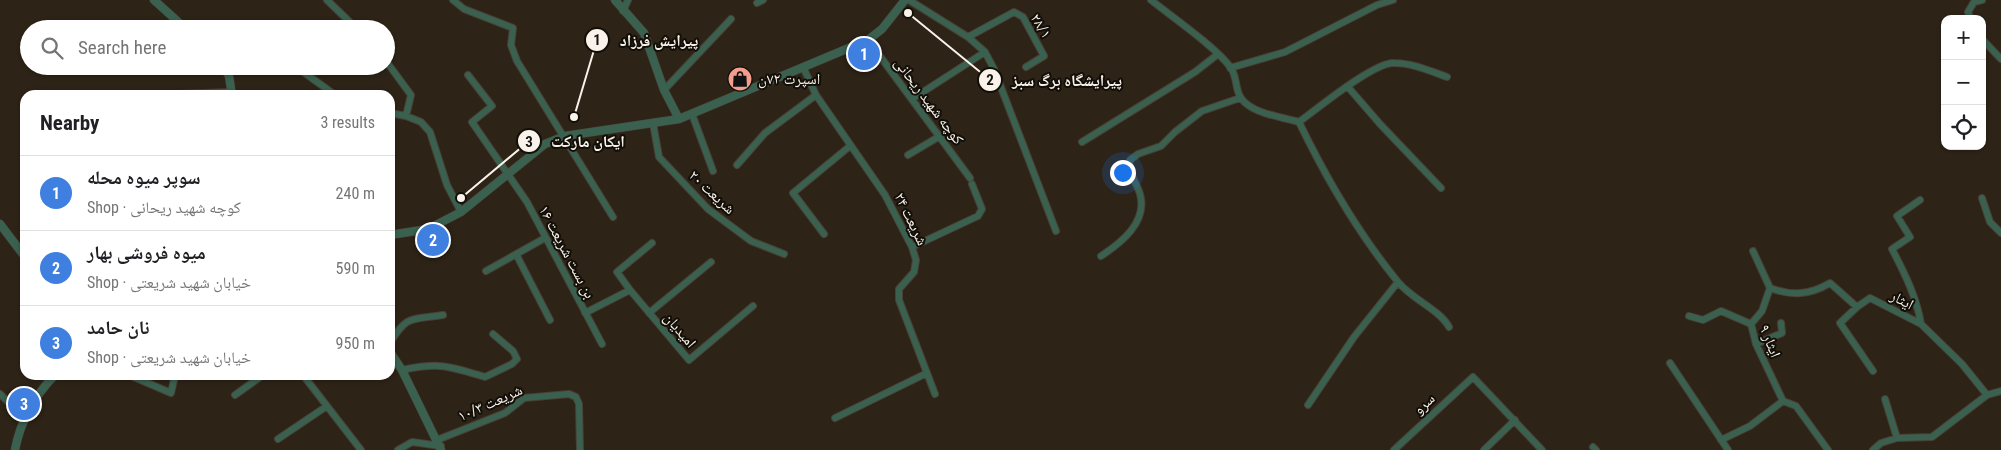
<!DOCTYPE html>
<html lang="en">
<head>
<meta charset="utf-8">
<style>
	:root { --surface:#fff; --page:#f2f2f2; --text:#202124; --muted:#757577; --line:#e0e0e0; --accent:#7c3aed }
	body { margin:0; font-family:"Roboto Condensed","Noto Naskh Arabic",sans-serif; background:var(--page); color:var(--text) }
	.controls { position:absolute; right:15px; top:15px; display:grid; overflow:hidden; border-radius:10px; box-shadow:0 1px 4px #0004 }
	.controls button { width:45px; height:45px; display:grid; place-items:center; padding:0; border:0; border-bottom:1px solid var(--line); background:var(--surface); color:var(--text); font:25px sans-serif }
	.you { position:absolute; left:1122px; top:172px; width:18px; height:18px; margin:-12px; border:4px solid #fff; border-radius:50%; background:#1a73e8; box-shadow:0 0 0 8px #1a73e833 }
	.badge { display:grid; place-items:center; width:32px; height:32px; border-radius:50%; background:var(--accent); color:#fff; font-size:16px; font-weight:700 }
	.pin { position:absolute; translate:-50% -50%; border:2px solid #fff; box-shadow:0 1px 5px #0006 }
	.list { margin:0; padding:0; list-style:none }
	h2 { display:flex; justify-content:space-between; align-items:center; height:65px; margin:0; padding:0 20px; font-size:21px }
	h2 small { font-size:16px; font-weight:400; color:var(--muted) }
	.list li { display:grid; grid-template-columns:32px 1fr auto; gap:15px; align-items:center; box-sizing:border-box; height:75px; padding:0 20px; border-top:1px solid var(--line) }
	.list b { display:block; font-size:19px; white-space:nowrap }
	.list p { margin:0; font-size:16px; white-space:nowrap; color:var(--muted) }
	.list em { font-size:16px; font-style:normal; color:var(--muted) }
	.icon { flex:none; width:28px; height:28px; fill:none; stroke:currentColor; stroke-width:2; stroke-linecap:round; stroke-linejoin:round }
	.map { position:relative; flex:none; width:2001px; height:450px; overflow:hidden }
	.search { position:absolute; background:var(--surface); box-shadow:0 1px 4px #0004; left:20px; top:20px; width:375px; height:55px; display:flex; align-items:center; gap:12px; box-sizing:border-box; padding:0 18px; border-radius:28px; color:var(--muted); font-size:19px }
	.panel { position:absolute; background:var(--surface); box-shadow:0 1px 4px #0004; left:20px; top:90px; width:375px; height:290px; border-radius:15px }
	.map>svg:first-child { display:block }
</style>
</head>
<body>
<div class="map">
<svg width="2001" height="450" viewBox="0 0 2001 450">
	<rect width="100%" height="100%" fill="#2d2317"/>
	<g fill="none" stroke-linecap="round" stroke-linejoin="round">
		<defs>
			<path id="minor" d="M 327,0 L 357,29
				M 453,0 L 464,9 L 513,28 L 511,45 L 517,61 L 613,217
				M 909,0 L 968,37 L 985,52 L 994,69 L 1056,231
				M 1151,0 C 1172,17 1216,47 1231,68 C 1239,80 1233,95 1248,105 C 1262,115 1282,117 1299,122
				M 757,3 L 763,0
				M 623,11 L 628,0
				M 1971,19 L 1968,12 L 1974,2 L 1982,0
				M 968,37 L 1014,12 L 1023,17 L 1044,56 L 1026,67
				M 1982,39 L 2001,59
				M 868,40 L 970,178
				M 386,61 L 411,95 L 406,116
				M 803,67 L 816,95 L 885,195 L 912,247 L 916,260 L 914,272 L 899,289 L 899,300 L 935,394
				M 1230,68 L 1285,52 L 1377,5 L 1393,0
				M 302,71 L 335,95
				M 468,75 L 492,106 L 472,122 L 527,202 L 602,344
				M 1348,87 L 1380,124 L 1441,188
				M 664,90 L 731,19
				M 151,95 L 231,92
				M 912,99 L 985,52
				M 390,113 L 406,116 L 421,122 L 430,132 L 447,185 L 461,212
				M 692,114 L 713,171
				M 1299,122 C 1326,178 1358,233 1398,282 C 1413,300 1440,310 1449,327
				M 1299,122 C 1317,109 1374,62 1394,63 C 1412,63 1430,71 1447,77
				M 653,123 L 659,157 L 708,209 L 751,241 L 784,254
				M 1082,142 L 1195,72 L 1218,54
				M 908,155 L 940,136
				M 737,165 L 765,133 L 816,95
				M 1982,198 L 1990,222 L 2001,233
				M 1920,200 L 1897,216 L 1910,237 L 1892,249 C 1904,272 1917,298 1921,324
				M 824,234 L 793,193 L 850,146
				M 912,247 L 978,216 L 982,209 L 972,184
				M 1753,251 L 1770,288
				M 516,254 L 550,320
				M 1101,256 C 1121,243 1148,222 1140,194 C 1136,181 1128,174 1130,160 L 1138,154 L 1161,146 L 1175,132 L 1202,111 L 1240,98
				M 486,271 L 545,238
				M 630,290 L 617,272 L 652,243
				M 1857,307 L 1840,323 L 1873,371
				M 585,313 L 630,290 L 689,360 L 753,306
				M 649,313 L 711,262
				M 1689,316 L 1703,320 L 1721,311 L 1751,324 L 1756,344 L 1783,401
				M 1751,324 L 1762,311 L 1770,288 C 1792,296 1810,295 1830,283 L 1857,307 L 1870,298 L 1921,324 L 1962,364 L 1987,395
				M 390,343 C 407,314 412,320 443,315
				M 1756,344 L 1782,333 L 1781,323
				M 1670,363 L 1728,450
				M 402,370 C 440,362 449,366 485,377 L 512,364 L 517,359 L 513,351 L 493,334
				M 129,375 L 171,393 L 175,375
				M 303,375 L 361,450
				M 0,394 L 25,418
				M 235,395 L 263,375
				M 1885,399 L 1897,438
				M 1783,401 L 1796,406 L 1828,450
				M 1308,405 L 1354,337 L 1398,282
				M 835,418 L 927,373
				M 278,439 L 327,406
				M 437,440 L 505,413 L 524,398 L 569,394 L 576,397 L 579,404 L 580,450
				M 1721,440 L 1750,426 L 1783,401
				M 1593,447 L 1596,450
				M 398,450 L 412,442 L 441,446
				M 1394,450 L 1473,377 L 1542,450
				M 1484,450 L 1515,420
				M 1873,450 L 1881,443 L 1897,438 L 1932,437 L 1987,395 L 2001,391"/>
			<path id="tertiary" d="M 154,0 L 186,29
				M 615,0 L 644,33 L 664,90 L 679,119
				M 223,66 L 229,76 L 232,95
				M 0,224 L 25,257
				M 390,235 L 428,229 L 461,212 L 545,144 L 565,136 L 679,119 L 868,40 L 882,29 L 905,0
				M 390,352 L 402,370 L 441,450
				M 15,450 C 20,422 35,395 55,375"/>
		</defs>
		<use href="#minor" stroke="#4a4035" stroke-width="8"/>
		<use href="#tertiary" stroke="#4a4035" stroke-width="9"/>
		<use href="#minor" stroke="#3a614f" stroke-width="6"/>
		<use href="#tertiary" stroke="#3a614f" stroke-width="8"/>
	</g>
	<defs>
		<symbol id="shop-disc" viewBox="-11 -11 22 22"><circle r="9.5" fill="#f49d8c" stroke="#120e08"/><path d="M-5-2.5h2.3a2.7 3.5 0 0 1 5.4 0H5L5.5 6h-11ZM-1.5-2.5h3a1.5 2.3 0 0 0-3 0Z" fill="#111"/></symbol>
	</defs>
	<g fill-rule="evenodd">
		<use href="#shop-disc" x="726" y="65" width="28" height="28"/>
	</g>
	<g text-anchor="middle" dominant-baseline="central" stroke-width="4" stroke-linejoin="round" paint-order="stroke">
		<g font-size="15" fill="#f9f2ea" stroke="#120e08">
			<text transform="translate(1041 26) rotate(59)">۲۸/۱</text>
			<text transform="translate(929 101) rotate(53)">کوچه شهید ریحانی</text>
			<text transform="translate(712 192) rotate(43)">شریعت ۲۰</text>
			<text transform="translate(911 219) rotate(64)">شریعت ۲۴</text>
			<text transform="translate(567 252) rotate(62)">بن بست شریعت ۱۶</text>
			<text transform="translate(1902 300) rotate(28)">ایثار</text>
			<text transform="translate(680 330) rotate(50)">امیدیان</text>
			<text transform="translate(1770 341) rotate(68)">ایثار ۹</text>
			<text transform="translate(490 403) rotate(-24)">شریعت ۱۰/۳</text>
			<text transform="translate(1424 404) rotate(-43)">سرو</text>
		</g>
		<g font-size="15" fill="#f9f2ea" stroke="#120e08" text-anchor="start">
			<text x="758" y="79">اسپرت ۷۲ن</text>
		</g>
	</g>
	<path fill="none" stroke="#f9f2ea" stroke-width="2" d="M574 117L597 40M908 13L990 80M461 198L529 141"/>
	<g fill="#f9f2ea" stroke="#120e08" stroke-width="2">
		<circle cx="574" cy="117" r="5"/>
		<circle cx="908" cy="13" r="5"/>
		<circle cx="461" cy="198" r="5"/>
		<circle cx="597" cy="40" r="12"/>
		<circle cx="990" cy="80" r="12"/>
		<circle cx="529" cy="141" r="12"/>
	</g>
	<g font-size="15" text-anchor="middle" font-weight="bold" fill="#111">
		<text x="597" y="45">1</text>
		<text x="990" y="85">2</text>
		<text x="529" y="147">3</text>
	</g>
	<g font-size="16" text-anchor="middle" font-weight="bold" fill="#f9f2ea" stroke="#120e08" stroke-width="4" stroke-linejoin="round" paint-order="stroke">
		<text x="659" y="46">پیرایش فرزاد</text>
		<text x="1067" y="86">پیرایشگاه برگ سبز</text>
		<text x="588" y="147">ایکان مارکت</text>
	</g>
</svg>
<div class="controls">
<button>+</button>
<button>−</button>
<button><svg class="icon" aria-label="locate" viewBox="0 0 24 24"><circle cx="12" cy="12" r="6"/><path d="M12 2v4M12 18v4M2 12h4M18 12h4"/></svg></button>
</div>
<div class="you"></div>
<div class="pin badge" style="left:864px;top:54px;background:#3f7fe0">1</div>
<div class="pin badge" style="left:433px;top:240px;background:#3f7fe0">2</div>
<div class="pin badge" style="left:24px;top:404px;background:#3f7fe0">3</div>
<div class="search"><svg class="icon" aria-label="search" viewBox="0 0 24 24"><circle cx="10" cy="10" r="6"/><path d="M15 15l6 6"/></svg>Search here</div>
<section class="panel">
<h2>Nearby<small>3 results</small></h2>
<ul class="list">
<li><span class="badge" style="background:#3f7fe0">1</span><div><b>سوپر میوه محله</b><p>Shop · کوچه شهید ریحانی</p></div><em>240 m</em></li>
<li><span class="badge" style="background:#3f7fe0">2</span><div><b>میوه فروشی بهار</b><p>Shop · خیابان شهید شریعتی</p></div><em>590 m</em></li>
<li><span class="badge" style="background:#3f7fe0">3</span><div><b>نان حامد</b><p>Shop · خیابان شهید شریعتی</p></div><em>950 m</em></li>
</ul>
</section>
</div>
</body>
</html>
